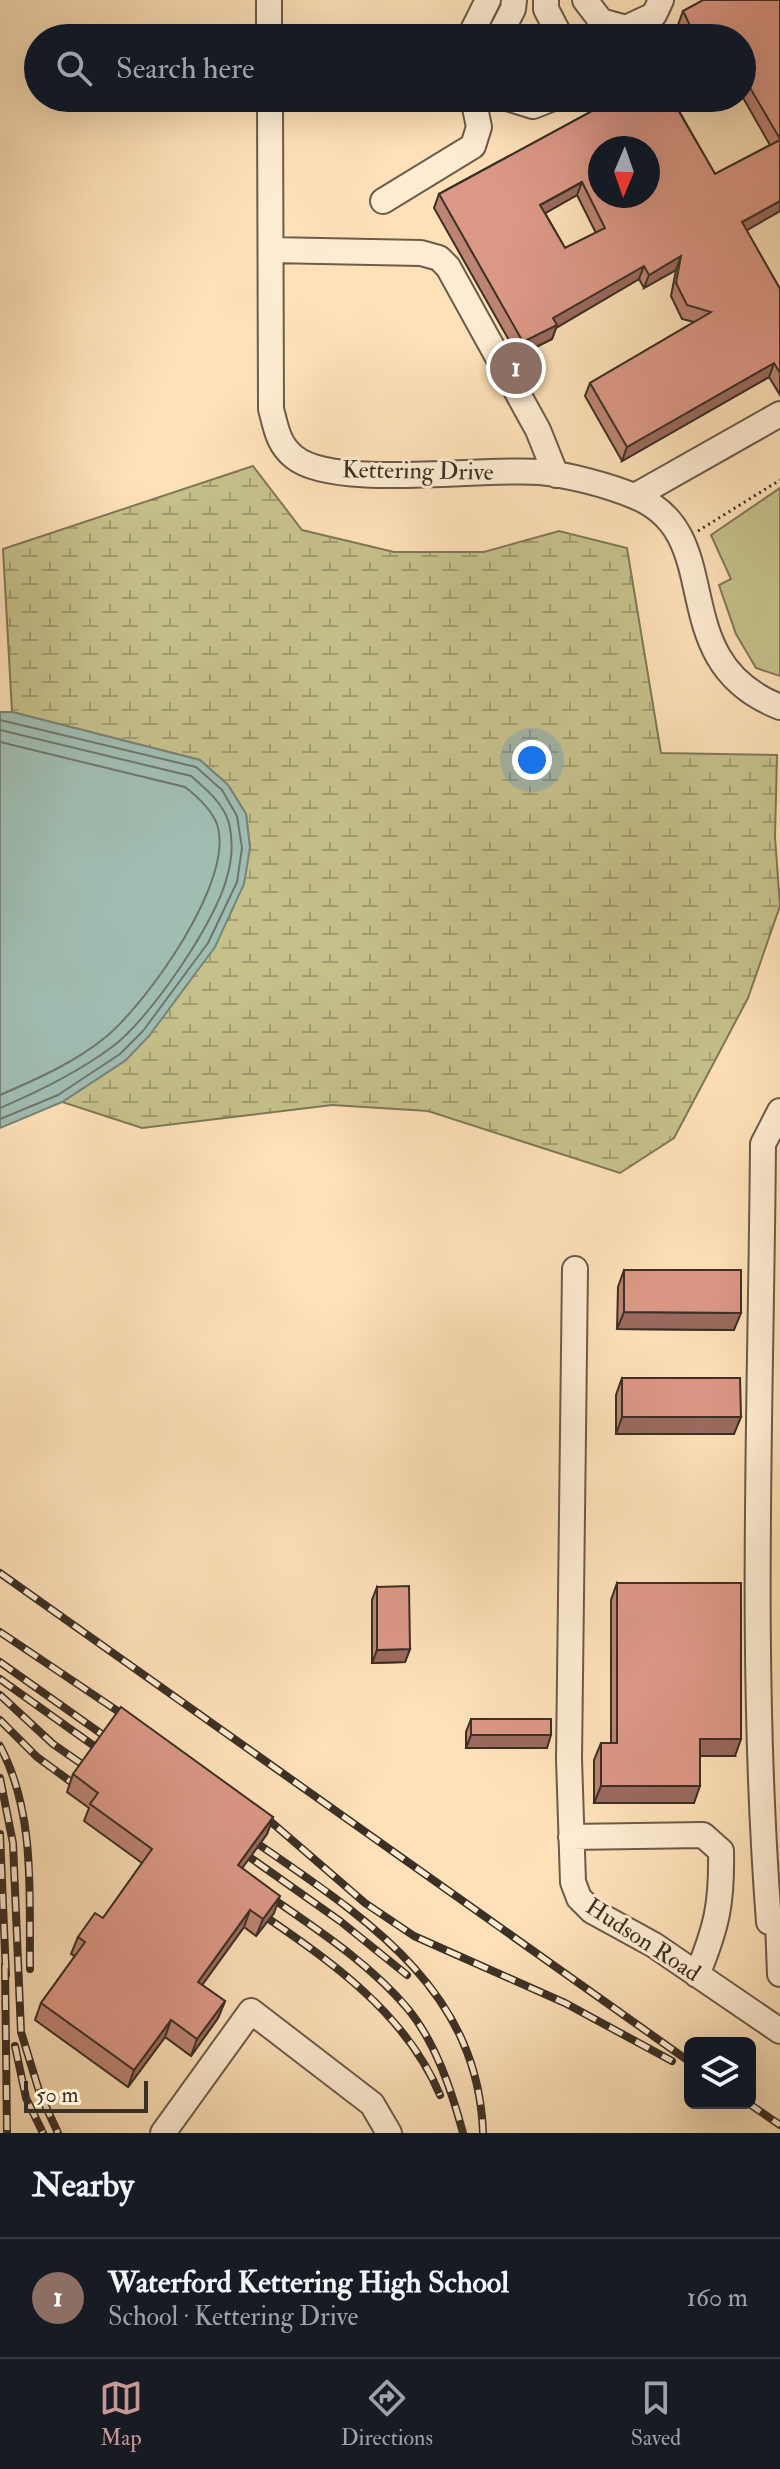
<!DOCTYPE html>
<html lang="en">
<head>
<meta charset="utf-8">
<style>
	:root { --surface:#171b24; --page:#242831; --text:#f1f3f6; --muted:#9ea1a6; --line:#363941; --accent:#c59692 }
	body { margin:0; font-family:"IM FELL Double Pica",serif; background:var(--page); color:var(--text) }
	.controls { position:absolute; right:24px; bottom:24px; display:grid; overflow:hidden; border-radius:12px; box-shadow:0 8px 32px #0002 }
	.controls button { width:72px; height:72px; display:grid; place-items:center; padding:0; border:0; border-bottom:2px solid var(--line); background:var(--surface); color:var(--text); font:40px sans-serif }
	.compass { position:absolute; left:588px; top:136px; width:72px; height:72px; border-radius:50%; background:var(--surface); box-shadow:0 8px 32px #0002; rotate:182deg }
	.scale { position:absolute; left:24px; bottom:20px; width:124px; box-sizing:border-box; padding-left:8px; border:4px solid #3b3025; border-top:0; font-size:22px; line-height:28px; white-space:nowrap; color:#3b3025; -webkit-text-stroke:6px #feecd2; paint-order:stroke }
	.you { position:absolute; left:532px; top:760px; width:28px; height:28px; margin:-20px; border:6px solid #fff; border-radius:50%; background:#1a73e8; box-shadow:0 0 0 12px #1a73e833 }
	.badge { display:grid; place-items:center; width:52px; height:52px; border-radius:50%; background:var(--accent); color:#fff; font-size:26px; font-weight:700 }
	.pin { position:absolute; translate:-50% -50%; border:4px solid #fff; box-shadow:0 2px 8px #0006 }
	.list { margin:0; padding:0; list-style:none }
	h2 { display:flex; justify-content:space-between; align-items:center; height:104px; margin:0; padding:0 32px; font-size:34px }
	h2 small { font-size:26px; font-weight:400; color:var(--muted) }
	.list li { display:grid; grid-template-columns:52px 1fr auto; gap:24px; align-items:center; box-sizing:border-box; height:120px; padding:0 32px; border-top:2px solid var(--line) }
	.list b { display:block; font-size:30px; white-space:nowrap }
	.list p { margin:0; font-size:26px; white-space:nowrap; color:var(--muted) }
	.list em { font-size:26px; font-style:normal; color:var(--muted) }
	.icon { flex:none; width:44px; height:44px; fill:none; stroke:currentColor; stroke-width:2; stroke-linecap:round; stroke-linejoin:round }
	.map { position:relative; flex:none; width:780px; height:2133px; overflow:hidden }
	.search { position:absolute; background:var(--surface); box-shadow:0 8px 32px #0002; left:24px; right:24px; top:24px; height:88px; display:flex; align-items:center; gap:20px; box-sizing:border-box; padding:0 28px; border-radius:44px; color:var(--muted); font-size:30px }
	.sheet { height:224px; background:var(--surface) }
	nav { display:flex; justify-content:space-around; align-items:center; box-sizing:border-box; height:112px; border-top:2px solid var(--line); background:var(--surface); font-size:22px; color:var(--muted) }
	nav a { display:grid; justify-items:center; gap:4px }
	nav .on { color:var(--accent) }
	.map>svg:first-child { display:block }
</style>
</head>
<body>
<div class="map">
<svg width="780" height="2133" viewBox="0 0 780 2133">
	<defs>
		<pattern id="wetland-marsh" width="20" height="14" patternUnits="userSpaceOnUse" patternTransform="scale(2)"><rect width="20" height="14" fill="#c6c18b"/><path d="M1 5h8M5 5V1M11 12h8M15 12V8" fill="none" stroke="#a29d71"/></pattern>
	</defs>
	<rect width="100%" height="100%" fill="#fee1b9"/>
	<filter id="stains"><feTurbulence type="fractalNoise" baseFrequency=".0025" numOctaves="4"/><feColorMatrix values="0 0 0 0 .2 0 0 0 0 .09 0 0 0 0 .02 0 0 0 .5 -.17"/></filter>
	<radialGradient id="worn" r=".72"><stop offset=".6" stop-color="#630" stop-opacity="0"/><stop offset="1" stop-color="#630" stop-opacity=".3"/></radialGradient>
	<path fill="#c6c18b" stroke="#807858" stroke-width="2" d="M 780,488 L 780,676 L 756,668 L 736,634 L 719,585 L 731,579 L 711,535 Z"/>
	<path fill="url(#wetland-marsh)" stroke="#807858" stroke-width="2" d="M 253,466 L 302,530 L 394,552 L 484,552 L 559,531 L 627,548 L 661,753 L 777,755 L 775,837 L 780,906 L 748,998 L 674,1138 L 620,1173 L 428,1111 L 332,1105 L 142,1128 L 62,1102 L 126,1060 L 250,848 L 246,814 L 228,785 L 200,760 L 12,712 L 3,549 Z"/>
	<path fill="#a0bdb2" stroke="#78857a" stroke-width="2" d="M 0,712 L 12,712 L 200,760 L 228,785 L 246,814 L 250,848 L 244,884 L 215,947 L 149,1036 L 126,1060 L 62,1102 L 0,1128 Z"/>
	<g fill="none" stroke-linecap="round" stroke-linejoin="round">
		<path stroke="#6e766c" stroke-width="2" d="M 0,720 L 196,767 L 222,790 L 237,816 L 242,848 L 237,882 L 208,943 L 143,1031 L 120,1054 L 58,1095 L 0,1119
			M 0,730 L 191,776 C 206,789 223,803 229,823 C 233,840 232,860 227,877 C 216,922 149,1020 112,1047 C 77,1073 40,1091 0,1108
			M 0,742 L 185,787 C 198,797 211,809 217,824 C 236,879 148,1001 107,1036 C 76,1062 37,1079 0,1095"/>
		<defs>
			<path id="minor" d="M 269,0 L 269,38
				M 546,0 L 546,9 L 561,38
				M 585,0 L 601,21 L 626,28 L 654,15 L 661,0
				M 469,38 L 488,0
				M 498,38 L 513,9 L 514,0
				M 270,98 L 271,409 C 276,428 278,444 294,457 C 334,490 485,467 540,472 C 569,475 607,485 634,496 C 731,534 660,660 780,707
				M 507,98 L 533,106 L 553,98
				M 383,201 L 473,146 L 479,127 L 473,98
				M 271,250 L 421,253 L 439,258 L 448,267 L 538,430 L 556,475
				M 635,496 L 780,414
				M 780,1111 L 763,1144 C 761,1403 749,1663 769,1922 L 780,1922
				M 575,1269 L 569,1759 L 573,1882 L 579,1898 L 592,1911 L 654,1945 L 780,2031
				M 571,1837 L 703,1835 L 721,1851 C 722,1904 717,1926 697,1975
				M 778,1922 L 780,1974
				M 163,2133 L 251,2011 L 372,2104 L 389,2133"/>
		</defs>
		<use href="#minor" stroke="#6c5c4a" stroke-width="28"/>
		<path stroke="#3b3025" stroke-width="3" stroke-dasharray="2 4" stroke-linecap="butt" d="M 698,531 L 780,480"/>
		<use href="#minor" stroke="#feecd2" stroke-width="24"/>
		<defs>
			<path id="rail" d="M 0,1573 L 690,2062
				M 0,1632 L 137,1724
				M 0,1662 L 120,1747
				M 0,1679 L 111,1758
				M 0,1695 L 53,1744 L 99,1776
				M 0,1720 L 37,1757 L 89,1795
				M 0,1746 C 36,1814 29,1895 30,1969
				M 0,1778 L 13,1843 L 21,2032 L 40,2094 L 58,2133
				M 255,1808 L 365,1903 L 414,1936 L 565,2003 L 672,2061
				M 241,1832 C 352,1910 478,1981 483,2133
				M 0,1834 L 6,1975
				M 231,1844 L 340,1921 L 407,1975
				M 259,1889 C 310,1925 368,1961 408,2009 C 436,2043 452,2092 463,2133
				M 250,1906 C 324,1957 404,2009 440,2095
				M 5,1965 L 7,2133
				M 15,2046 L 26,2098 L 43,2133
				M 748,2103 L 780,2125"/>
		</defs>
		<use href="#rail" stroke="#3b3025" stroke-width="8"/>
		<use href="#rail" stroke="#feecd2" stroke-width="5" stroke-dasharray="15" stroke-linecap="butt"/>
	</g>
	<path fill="#bd8373" stroke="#3b3025" stroke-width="2" fill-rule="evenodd" d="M 780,0 L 780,211 L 746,230 L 780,289 L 780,395 L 769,377 L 622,461 L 585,396 L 590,383 L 694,322 L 682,319 L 671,296 L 676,270 L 644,288 L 639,279 L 556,328 L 552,339 L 518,356 L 434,208 L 439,194 L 616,98 L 703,98 L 679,111 L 715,174 L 770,145 L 742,96 L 742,38 L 685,38 L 678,25 L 683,11 ZM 577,195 L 596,233 L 565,248 L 545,213 Z
		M 624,1270 L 734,1330 L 617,1329 L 618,1287 Z
		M 622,1378 L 734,1434 L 616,1434 L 616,1395 Z
		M 617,1583 L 735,1756 L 700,1756 L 694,1803 L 594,1803 L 594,1760 L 601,1743 L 611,1743 L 611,1600 Z
		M 377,1587 L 410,1649 L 405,1662 L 372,1663 L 372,1600 Z
		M 471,1719 L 547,1748 L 466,1748 L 466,1732 Z
		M 73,1774 L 273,1817 L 267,1834 L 242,1868 L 274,1913 L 256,1936 L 244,1927 L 202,1985 L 225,2001 L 218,2018 L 191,2056 L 165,2037 L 128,2087 L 35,2020 L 41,2003 L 75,1956 L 71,1954 L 78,1937 L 103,1918 L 142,1863 L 84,1821 L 89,1808 L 67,1792 Z"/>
	<path fill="#9a6a5e" stroke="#3b3025" stroke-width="2" d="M 683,98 L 703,98 L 669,117 L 674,103 Z
		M 582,182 L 577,195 L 535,219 L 540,205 Z
		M 780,201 L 780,211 L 737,236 L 742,222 Z
		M 681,256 L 676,270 L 644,288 L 649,275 Z
		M 644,266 L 639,279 L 556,328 L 552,339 L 518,356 L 523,342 L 553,318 Z
		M 774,363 L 769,377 L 622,461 L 627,447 Z
		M 624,1312 L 741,1313 L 734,1330 L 617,1329 Z
		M 622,1417 L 741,1417 L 734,1434 L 616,1434 Z
		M 410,1649 L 405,1662 L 372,1663 L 377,1650 Z
		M 471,1735 L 551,1735 L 547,1748 L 466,1748 Z
		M 700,1739 L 741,1739 L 735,1756 L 694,1756 Z
		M 601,1786 L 700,1786 L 694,1803 L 594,1803 Z
		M 273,1817 L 267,1834 L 232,1882 L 238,1865 Z
		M 280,1896 L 274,1913 L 256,1936 L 263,1919 Z
		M 250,1910 L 244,1927 L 192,1999 L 198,1982 Z
		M 225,2001 L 218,2018 L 191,2056 L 197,2039 Z
		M 171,2020 L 165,2037 L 128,2087 L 134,2070 Z"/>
	<path fill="#dc9886" stroke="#3b3025" stroke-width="2" fill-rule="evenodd" d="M 703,0 L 780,0 L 780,139 L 742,74 L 742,38 L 696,38 L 683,11 Z
		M 616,98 L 683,98 L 674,103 L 715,174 L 780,140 L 780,201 L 742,222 L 780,289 L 780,373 L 774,363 L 627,447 L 590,383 L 711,312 L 687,305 L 676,283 L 681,256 L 649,275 L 644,266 L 553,318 L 557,325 L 523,342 L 439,194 ZM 600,148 L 648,148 L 648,196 L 600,196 ZM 582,182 L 605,228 L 565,248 L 540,205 Z
		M 624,1270 L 741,1270 L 741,1313 L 624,1312 Z
		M 622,1378 L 740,1378 L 741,1417 L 622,1417 Z
		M 617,1583 L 741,1583 L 741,1739 L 700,1739 L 700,1786 L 601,1786 L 601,1743 L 617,1743 Z
		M 409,1586 L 410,1649 L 377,1650 L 377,1587 Z
		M 121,1707 L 273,1817 L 238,1865 L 280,1896 L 263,1919 L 250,1910 L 198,1982 L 225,2001 L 197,2039 L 171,2020 L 134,2070 L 41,2003 L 85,1942 L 78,1937 L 95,1913 L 103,1918 L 152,1849 L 90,1804 L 98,1793 L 73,1774 Z
		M 471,1719 L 551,1719 L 551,1735 L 471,1735 Z"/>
	<g text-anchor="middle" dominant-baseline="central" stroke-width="6" stroke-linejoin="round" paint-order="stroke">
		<g font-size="24" fill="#3b3025" stroke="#feecd2">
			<text transform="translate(418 471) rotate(1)">Kettering Drive</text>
			<text transform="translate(643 1940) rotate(33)">Hudson Road</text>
		</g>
	</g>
	<rect width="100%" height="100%" filter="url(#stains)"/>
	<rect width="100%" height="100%" fill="url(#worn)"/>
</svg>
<div class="controls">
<button><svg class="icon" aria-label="layers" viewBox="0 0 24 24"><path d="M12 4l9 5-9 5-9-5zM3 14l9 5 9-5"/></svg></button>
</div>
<svg class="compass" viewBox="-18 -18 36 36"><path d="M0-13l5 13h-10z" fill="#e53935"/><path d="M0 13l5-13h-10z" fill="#9ea1a6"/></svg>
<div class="scale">50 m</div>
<div class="you"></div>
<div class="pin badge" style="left:516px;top:368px;background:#8d6e63">1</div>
<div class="search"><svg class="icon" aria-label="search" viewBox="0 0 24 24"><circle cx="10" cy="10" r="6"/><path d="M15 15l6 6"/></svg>Search here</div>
</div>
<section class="sheet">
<h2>Nearby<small></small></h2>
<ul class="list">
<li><span class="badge" style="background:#8d6e63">1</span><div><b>Waterford Kettering High School</b><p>School · Kettering Drive</p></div><em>160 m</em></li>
</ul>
</section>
<nav>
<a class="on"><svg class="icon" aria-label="map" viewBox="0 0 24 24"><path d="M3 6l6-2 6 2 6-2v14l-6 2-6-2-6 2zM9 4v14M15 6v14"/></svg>Map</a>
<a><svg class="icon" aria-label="directions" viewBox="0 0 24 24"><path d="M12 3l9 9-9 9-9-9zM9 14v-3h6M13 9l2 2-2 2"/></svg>Directions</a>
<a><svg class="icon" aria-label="saved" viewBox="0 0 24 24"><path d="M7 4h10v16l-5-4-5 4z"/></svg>Saved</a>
</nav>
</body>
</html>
